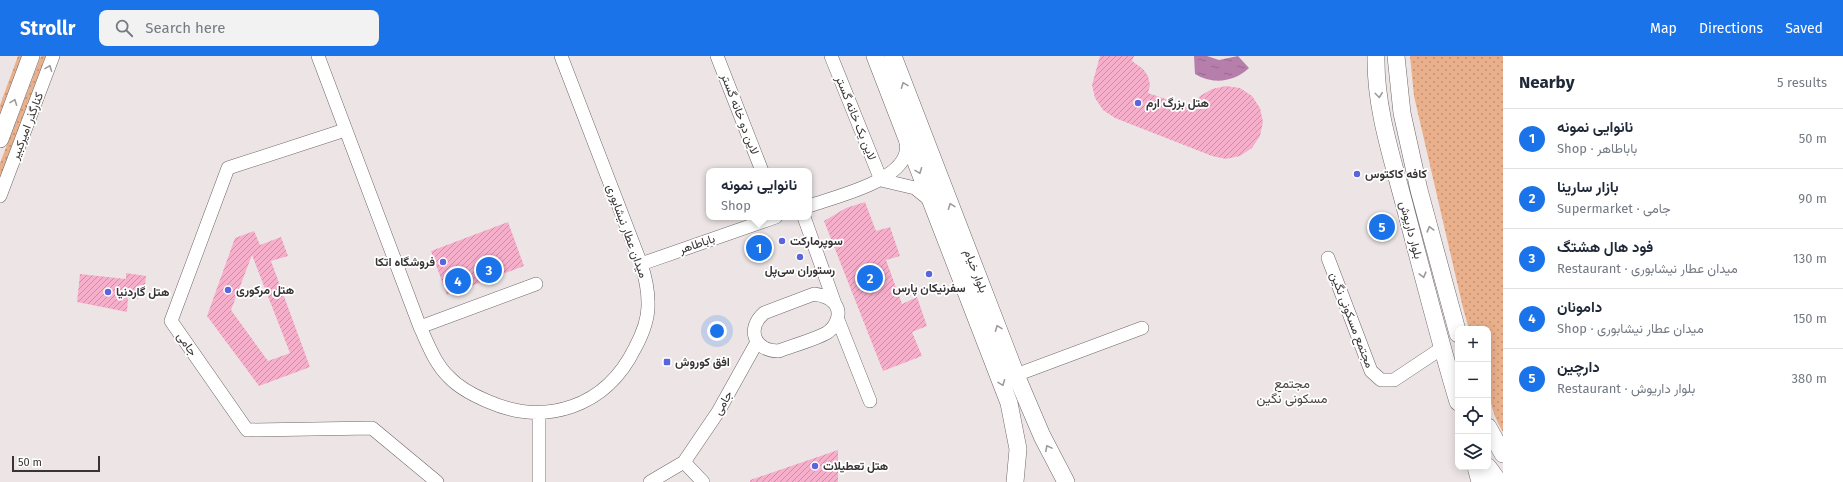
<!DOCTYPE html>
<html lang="en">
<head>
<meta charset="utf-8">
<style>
	:root { --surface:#fff; --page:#f2f2f3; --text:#1f2937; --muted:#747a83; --line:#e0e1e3; --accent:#1a73e8 }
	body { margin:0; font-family:"Fira Sans",Vazirmatn,sans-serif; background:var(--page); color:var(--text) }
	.controls { position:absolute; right:12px; bottom:12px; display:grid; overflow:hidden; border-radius:8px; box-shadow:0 2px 10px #0003 }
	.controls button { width:36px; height:36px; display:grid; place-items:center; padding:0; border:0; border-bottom:1px solid var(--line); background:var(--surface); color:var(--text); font:20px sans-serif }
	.scale { position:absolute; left:12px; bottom:10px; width:88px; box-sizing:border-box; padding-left:4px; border:2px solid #383435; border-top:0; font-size:11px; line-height:14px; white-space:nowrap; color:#383435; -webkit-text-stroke:3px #fff; paint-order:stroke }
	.you { position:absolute; left:717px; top:275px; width:14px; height:14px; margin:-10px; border:3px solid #fff; border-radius:50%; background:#1a73e8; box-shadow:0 0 0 6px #1a73e833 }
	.badge { display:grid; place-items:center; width:26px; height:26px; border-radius:50%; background:var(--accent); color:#fff; font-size:13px; font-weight:700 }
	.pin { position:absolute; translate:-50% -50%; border:2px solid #fff; box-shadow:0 1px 4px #0006 }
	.popup { position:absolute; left:706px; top:112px; width:106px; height:52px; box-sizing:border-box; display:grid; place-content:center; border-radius:8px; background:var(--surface); filter:drop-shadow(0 1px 3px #0005); font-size:13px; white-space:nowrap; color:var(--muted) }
	.popup b { font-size:15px; color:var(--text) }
	.popup::after { content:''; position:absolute; left:50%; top:100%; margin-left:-8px; border:8px solid transparent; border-top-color:var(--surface) }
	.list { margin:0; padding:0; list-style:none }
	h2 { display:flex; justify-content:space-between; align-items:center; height:52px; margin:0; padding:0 16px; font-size:17px }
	h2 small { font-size:13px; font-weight:400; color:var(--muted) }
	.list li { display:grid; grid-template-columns:26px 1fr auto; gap:12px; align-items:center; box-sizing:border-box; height:60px; padding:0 16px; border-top:1px solid var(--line) }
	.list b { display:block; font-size:15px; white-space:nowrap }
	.list p { margin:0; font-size:13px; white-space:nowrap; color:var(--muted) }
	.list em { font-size:13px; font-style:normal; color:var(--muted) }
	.icon { flex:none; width:22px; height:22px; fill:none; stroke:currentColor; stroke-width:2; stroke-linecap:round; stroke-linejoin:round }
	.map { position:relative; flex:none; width:1503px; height:426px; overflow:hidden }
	header { display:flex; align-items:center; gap:24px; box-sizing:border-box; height:56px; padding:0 20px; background:var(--accent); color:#fff }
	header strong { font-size:19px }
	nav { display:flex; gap:22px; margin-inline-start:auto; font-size:14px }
	.search { width:280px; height:36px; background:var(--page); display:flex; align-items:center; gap:10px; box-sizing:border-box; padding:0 14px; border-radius:8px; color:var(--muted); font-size:15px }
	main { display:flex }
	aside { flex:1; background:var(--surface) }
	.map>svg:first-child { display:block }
</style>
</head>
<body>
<header>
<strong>Strollr</strong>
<div class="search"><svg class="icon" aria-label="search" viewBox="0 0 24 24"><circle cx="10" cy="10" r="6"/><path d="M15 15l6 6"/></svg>Search here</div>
<nav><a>Map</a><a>Directions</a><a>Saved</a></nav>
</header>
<main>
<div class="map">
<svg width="1503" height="426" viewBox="0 0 1503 426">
	<defs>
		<pattern id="grass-dots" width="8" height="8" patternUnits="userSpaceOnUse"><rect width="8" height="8" fill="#eab08b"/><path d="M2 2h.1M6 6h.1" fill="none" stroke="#bf9072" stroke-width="1.8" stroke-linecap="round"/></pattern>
		<pattern id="water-ripples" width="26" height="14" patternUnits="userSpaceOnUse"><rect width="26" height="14" fill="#b67fab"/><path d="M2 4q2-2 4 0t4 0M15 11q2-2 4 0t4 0" fill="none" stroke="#95698c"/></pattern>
		<pattern id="building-hatch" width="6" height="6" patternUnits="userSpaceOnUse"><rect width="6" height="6" fill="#f6afcb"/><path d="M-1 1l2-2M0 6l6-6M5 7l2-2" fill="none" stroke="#c88fa6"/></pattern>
	</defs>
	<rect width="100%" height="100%" fill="#ede5e5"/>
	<path fill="url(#grass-dots)" d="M 18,0 L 32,0 L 0,83 L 0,49 Z
		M 41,0 L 46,0 L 0,122 L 0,107 Z
		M 1410,0 L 1503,0 L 1503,376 C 1483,345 1488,308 1488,273 L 1469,273 L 1463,252 L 1414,40 Z"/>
	<path fill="url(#water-ripples)" d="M 1194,0 L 1207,0 L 1219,4 L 1238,0 L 1249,12 C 1234,26 1213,29 1195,18 Z"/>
	<path fill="url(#building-hatch)" fill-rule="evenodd" d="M 1100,0 L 1134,0 L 1132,5 L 1143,13 L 1148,20 L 1150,29 L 1148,37 L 1192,52 L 1200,40 L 1212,33 L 1226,30 L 1240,32 L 1252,40 L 1260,52 L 1263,66 L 1260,80 L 1252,92 L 1240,100 L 1226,103 L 1212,100 L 1115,62 L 1103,54 L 1095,42 L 1092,29 Z
		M 865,146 L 876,175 L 890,171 L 900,200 L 886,204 L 902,248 L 917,241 L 927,270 L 912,276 L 922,300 L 883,315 L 824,165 L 846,152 Z
		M 508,166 L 524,210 L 447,239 L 431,195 Z
		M 254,175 L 260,189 L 281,181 L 288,200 L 271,205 L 310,311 L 259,330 L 207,260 L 235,182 ZM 252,199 L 290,297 L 268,305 L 231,254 Z
		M 126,217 L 146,220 L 145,230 L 139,229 L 138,243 L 128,242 L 127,256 L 77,246 L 80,218 L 126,223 Z
		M 838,394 L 838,426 L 750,426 L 750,424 Z"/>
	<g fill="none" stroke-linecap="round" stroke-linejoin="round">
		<defs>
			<path id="minor" d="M 318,0 L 420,271 C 428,288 435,308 449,321 C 459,332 473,339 487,345 C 546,371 606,351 635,292 C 642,279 649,262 648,246 C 648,233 645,220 641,208 L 561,0
				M 717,0 L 762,115
				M 831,0 L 881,124
				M 345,74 L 228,112 L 171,265 L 247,374 L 372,372 L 437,426
				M 881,124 L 915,132 L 931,145
				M 0,140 L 53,0
				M 809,150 C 834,141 900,126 906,96 C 907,92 906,87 906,83
				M 804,161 L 835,248
				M 1328,202 L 1371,315 L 1381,324 L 1394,324 L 1442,292
				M 641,208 L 776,161
				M 814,238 C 821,239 831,242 835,248 C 842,258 836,270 828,276 C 822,281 789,291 779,295 C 754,295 746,273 764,257 Z
				M 838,264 L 870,345
				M 420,271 L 536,228
				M 1016,319 L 1142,272
				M 539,357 L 539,426
				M 684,406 L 703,426
				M 650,426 L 684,406 L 718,356 L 757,286"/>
			<path id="major" d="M 875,0 L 1009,347 L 1018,393 L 1015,426
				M 893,0 L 1016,319 L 1042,380 L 1066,426
				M 1376,0 C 1375,53 1393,104 1406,155 C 1423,219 1439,283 1458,346
				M 1396,0 L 1402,57 L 1419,134 L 1458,278
				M 0,83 L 31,0
				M 1488,371 L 1503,398
				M 1476,411 L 1480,426
				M 1488,411 L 1499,426"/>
		</defs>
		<use href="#minor" stroke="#6e6767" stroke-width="14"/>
		<use href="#major" stroke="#6e6767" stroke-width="18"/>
		<use href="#minor" stroke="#fff" stroke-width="13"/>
		<use href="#major" stroke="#fff" stroke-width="17"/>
	</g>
	<defs><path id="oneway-chevron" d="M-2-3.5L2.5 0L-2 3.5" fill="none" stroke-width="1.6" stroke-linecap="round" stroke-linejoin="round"/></defs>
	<g stroke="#9c9a9a">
		<use href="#oneway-chevron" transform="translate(49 12) rotate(-69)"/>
		<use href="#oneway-chevron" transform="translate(904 29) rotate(-111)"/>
		<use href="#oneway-chevron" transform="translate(1379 39) rotate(83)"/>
		<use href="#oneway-chevron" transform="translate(14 46) rotate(-69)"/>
		<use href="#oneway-chevron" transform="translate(919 115) rotate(69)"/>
		<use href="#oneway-chevron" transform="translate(951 150) rotate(-111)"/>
		<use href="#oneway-chevron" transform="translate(1430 173) rotate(-105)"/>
		<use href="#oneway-chevron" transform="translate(1423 219) rotate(75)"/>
		<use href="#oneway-chevron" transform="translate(998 272) rotate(-111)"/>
		<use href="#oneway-chevron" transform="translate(1002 327) rotate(69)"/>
		<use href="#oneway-chevron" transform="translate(1048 392) rotate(-118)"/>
	</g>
	<g fill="#5a65dc" stroke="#fff" stroke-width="1.5">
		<circle cx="1138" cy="47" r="4"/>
		<circle cx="1357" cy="118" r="4"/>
		<circle cx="782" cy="185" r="4"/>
		<circle cx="800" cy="201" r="4"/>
		<circle cx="443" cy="206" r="4"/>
		<circle cx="929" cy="218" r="4"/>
		<circle cx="228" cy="234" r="4"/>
		<circle cx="108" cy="236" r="4"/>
		<rect x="663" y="302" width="8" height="8" rx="2"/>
		<circle cx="815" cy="410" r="4"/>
	</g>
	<g text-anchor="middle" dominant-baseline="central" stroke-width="3.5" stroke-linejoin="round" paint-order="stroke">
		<g font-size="12" font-weight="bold" fill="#383435" stroke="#fff" text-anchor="start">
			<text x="1146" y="47">هتل بزرگ ارم</text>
			<text x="1365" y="118">کافه کاکتوس</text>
			<text x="790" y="185">سوپرمارکت</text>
			<text x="435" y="206" text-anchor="end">فروشگاه اتکا</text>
			<text x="800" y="214" text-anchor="middle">رستوران سی‌پل</text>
			<text x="929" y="232" text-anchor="middle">سفرنیکان پارس</text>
			<text x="236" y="234">هتل مرکوری</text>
			<text x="116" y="236">هتل گاردنیا</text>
			<text x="675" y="306">افق کوروش</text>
			<text x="823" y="410">هتل تعطیلات</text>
		</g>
		<g font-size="12" fill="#383435" stroke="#fff">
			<text transform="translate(740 58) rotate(69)">لاین دو خانه گستر</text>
			<text transform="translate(856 62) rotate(68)">لاین یک خانه گستر</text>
			<text transform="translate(27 70) rotate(-69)">کنارگذر امیرکبیر</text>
			<text transform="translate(1411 174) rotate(75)">بلوار داریوش</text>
			<text transform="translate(627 175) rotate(70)">میدان عطار نیشابوری</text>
			<text transform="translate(697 188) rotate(-19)">باباطاهر</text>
			<text transform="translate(976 215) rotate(69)">بلوار خیام</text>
			<text transform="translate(1352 264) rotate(69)">مجتمع مسکونی نگین</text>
			<text transform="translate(187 288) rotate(55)">جامی</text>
			<text transform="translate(723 347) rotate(-60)">جامی</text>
		</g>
		<g font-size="13" fill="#4b4445" stroke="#fff">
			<text x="1292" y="327">مجتمع<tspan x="1292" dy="15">مسکونی نگین</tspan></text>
		</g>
	</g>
</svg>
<div class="controls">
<button>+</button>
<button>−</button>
<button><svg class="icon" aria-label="locate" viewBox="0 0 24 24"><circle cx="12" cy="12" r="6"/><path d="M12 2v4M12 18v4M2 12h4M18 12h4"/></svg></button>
<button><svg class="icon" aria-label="layers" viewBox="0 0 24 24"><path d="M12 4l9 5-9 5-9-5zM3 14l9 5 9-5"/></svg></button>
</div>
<div class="scale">50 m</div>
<div class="you"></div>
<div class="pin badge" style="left:759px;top:192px">1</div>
<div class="popup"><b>نانوایی نمونه</b>Shop</div>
<div class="pin badge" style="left:870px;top:222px">2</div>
<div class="pin badge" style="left:489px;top:214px">3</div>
<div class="pin badge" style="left:458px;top:225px">4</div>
<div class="pin badge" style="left:1382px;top:171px">5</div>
</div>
<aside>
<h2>Nearby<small>5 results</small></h2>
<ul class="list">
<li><span class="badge">1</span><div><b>نانوایی نمونه</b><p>Shop · باباطاهر</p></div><em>50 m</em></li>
<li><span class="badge">2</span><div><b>بازار سارینا</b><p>Supermarket · جامی</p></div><em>90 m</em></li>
<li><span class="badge">3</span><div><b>فود هال هشتگ</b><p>Restaurant · میدان عطار نیشابوری</p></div><em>130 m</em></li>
<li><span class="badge">4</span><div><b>دامونان</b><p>Shop · میدان عطار نیشابوری</p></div><em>150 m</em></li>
<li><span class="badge">5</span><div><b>دارچین</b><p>Restaurant · بلوار داریوش</p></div><em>380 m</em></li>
</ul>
</aside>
</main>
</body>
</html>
